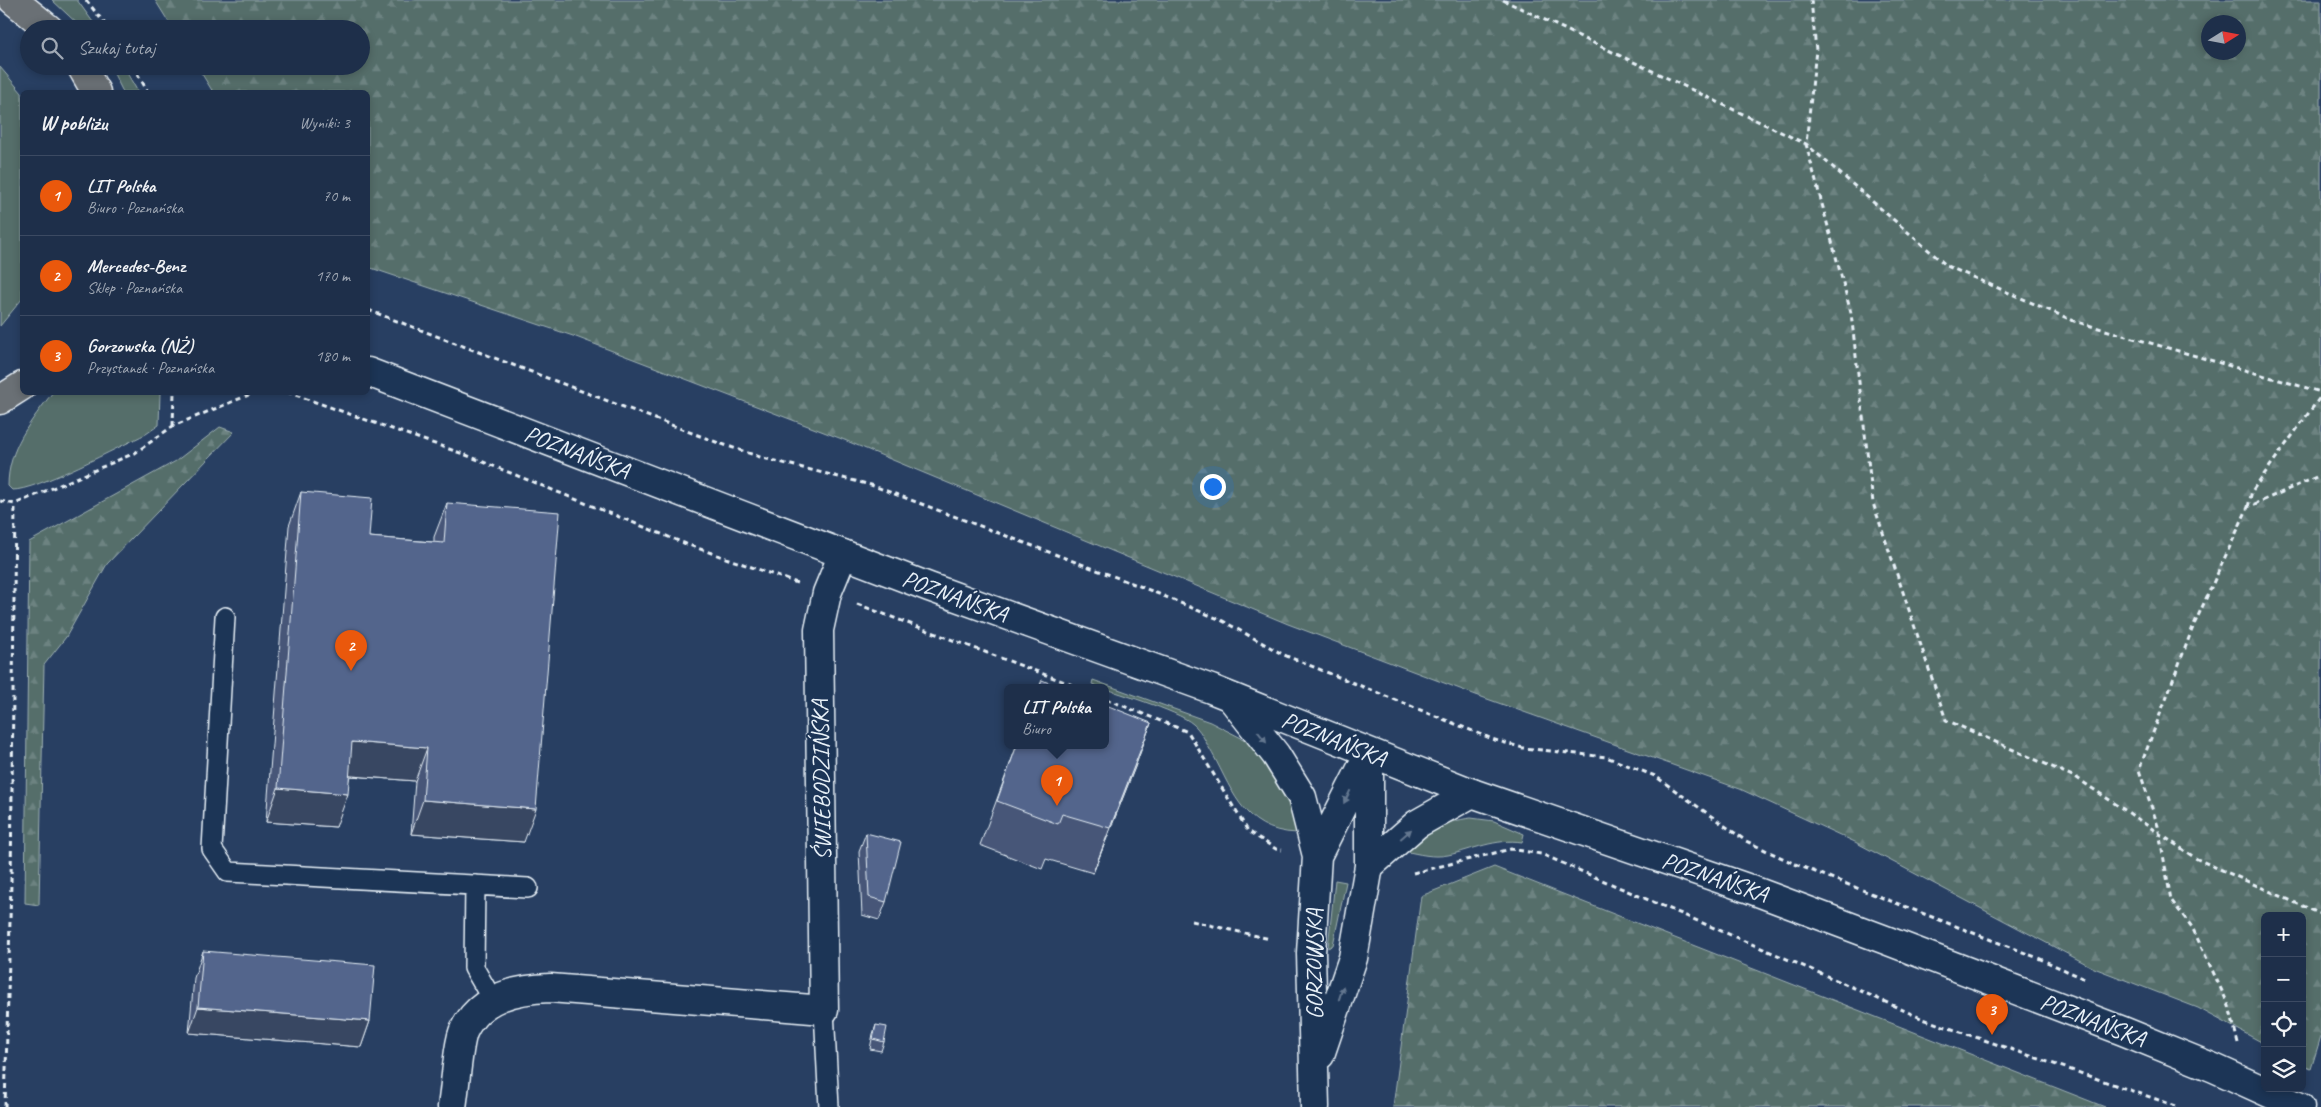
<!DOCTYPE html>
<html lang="pl">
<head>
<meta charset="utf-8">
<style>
	:root { --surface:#1e2f4a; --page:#263751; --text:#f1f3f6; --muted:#a1a9b5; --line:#3c4a62; --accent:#ea580c }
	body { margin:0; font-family:Caveat,sans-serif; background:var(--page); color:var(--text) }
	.controls { position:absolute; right:15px; bottom:15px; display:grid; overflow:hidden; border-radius:8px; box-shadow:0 2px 8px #0003 }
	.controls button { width:45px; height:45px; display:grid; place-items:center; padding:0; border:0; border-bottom:1px solid var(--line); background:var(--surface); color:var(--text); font:25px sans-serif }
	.compass { position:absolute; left:2201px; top:15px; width:45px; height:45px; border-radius:50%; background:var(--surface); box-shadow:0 2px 8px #0003; rotate:79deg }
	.you { position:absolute; left:1212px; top:486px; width:18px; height:18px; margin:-12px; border:4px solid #fff; border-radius:50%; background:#1a73e8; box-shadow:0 0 0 8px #1a73e833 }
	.badge { display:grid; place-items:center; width:32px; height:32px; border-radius:50%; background:var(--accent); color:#fff; font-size:16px; font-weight:700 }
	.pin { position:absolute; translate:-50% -41px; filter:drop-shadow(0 1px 2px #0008) }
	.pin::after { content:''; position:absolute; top:26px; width:18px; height:15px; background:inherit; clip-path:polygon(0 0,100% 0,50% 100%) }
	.popup { position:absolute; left:1004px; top:684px; width:105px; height:65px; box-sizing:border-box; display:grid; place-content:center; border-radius:8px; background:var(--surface); filter:drop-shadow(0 1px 4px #0005); font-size:16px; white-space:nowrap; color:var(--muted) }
	.popup b { font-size:19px; color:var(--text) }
	.popup::after { content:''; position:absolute; left:50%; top:100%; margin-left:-10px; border:10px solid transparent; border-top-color:var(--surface) }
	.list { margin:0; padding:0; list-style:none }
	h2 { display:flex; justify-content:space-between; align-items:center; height:65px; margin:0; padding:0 20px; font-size:21px }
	h2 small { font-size:16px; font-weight:400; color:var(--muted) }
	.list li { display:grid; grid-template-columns:32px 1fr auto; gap:15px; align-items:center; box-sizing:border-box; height:80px; padding:0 20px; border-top:1px solid var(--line) }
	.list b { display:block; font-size:19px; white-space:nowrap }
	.list p { margin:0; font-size:16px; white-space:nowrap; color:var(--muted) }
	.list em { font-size:16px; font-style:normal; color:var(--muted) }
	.icon { flex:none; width:28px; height:28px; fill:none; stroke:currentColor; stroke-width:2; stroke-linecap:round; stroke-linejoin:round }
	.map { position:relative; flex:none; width:2321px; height:1107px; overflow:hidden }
	.search { position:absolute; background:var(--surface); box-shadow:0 2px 8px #0003; left:20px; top:20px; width:350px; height:55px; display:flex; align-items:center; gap:12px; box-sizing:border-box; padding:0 18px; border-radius:28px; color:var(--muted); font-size:19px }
	.panel { position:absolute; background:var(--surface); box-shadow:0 2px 8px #0003; left:20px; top:90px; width:350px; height:305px; border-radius:8px }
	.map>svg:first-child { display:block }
</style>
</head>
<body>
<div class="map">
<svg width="2321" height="1107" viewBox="0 0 2321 1107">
	<defs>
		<pattern id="forest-firs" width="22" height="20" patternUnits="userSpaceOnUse" patternTransform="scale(1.25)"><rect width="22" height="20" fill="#546e6b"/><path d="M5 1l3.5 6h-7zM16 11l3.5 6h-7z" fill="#6d8381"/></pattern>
	</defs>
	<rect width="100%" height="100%" fill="#283f62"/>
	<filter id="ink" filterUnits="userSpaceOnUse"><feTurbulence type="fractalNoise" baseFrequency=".02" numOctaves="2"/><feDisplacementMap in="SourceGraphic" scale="10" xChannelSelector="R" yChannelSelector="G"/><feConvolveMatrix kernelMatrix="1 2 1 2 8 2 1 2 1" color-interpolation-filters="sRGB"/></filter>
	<g filter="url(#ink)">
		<path fill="#546e6b" stroke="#9eb0b2" d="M 52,0 L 77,0 L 98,29 L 83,29 Z
			M 110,66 L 123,66 L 138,92 L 123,92 Z
			M 0,67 L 22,93 L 22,299 L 0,326 Z
			M 53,392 L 160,393 L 159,425 L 146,434 C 120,446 36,491 12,490 L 8,486 C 8,448 31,421 53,392 Z
			M 1093,680 L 1210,722 L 1255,745 L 1289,792 L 1297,833 C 1240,831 1232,786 1208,746 C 1204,738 1200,730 1193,724 C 1177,710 1113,692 1092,684 Z
			M 1471,818 L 1494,821 L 1524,834 L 1522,842 C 1496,838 1472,850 1448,855 C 1433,858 1419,854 1404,851 C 1423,832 1445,821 1471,818 Z
			M 1335,880 L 1346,882 L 1333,945 L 1328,948 Z"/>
		<path fill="url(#forest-firs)" stroke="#9eb0b2" fill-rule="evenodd" d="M 155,0 L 2321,0 L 2321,1036 L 2311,1069 L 2302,1065 L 2302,916 L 2265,916 L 2265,1044 L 2198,1008 L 2094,968 L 1855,842 L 1740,789 L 1476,695 L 1288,624 L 842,439 L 576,337 L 368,267 L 368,92 L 213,92 L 197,66 L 361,66 L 361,29 L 173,29 ZM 2208,22 L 2238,22 L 2238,52 L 2208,52 Z
			M 220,427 L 234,432 L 107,564 L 66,637 L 44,665 L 39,905 L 25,903 L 29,542 L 176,461 Z
			M 1494,867 L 2105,1107 L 1393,1107 L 1421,896 Z"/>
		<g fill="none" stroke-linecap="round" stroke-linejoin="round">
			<defs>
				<path id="lane" d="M 225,617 L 212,849 L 228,872 L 528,888
					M 475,885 L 474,968 L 493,1001
					M 824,1010 L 829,1107"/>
				<path id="street" d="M 1232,699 L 1276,755 L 1302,797 L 1317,856 L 1311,953 L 1315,1107
					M 1317,856 L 1367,757
					M 1369,866 L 1417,824 L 1472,793
					M 1320,1055 L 1353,958 L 1369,866 L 1369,754
					M 452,1107 C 455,1090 458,1042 464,1030 C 480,997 516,989 550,988 L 824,1010 L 819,630 L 827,593 L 843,554"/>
				<path id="secondary" d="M 368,372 L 929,587 L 1211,689 L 1472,793 L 1747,888 L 1883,939 L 2123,1031 L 2214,1068 L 2300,1107"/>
				<path id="primary" d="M 13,0 L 49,29
					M 81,66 L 96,92
					M 0,400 L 22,386"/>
			</defs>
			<use href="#lane" stroke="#e8f1f8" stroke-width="22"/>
			<use href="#street" stroke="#e8f1f8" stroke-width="31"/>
			<use href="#secondary" stroke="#e8f1f8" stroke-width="31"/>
			<use href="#primary" stroke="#e8f1f8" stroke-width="31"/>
			<path stroke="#e8f1f8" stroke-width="3" stroke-dasharray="5 4" stroke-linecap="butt" d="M 86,0 L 109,29
				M 1503,0 L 1806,144 L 1947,266 L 2074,321 L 2321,392
				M 1811,0 L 1816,50 L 1806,144 L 1851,313 L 1873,503 L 1946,720 L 2077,778 L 2197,859 L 2321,914
				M 133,66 L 148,92
				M 368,310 L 716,442 L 763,458 L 871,485 L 1142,587 L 1221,620 L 1284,655 L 1495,740 L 1523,748 L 1606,757 L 1655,776 L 1746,841 L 1795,864 L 2038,958 L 2087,980
				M 287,392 L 466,455 L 686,544 L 797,583
				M 173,426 L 174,392
				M 0,501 L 15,504 L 135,453 L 173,426 L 256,392
				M 2248,507 L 2252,491 L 2321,396
				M 857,604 L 1078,687
				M 1106,699 L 1188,732 L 1248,831 L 1276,849 L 1282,850
				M 1413,873 L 1511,849 L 1541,854 L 1843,983 L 1923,1019 L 2179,1107
				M 1192,921 L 1270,939
				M 2238,1043 L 2229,1006 L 2192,927 L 2171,900 L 2158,826 L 2139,770 L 2193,627 L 2248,507 L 2321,475
				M 5,1107 L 11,883 L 15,504"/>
			<use href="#lane" stroke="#1d3557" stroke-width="19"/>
			<use href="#street" stroke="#1d3557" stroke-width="28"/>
			<use href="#secondary" stroke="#1d3557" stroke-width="28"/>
			<use href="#primary" stroke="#6b6f75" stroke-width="28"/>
		</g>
		<path fill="#475778" stroke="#e8f1f8" d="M 301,492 L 369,537 L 434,542 L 434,537 L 447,503 L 524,842 L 411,834 L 415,781 L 350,776 L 336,827 L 266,822 L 289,526 Z
			M 1151,723 L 1135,767 L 1093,873 L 1046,859 L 1042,869 L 980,845 L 1017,745 Z
			M 866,833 L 886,902 L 879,920 L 862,915 L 859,851 Z
			M 203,951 L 370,1021 L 361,1047 L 189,1033 L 194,978 Z
			M 876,1025 L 884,1042 L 881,1051 L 870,1049 L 873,1034 Z"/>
		<path fill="#394762" stroke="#e8f1f8" d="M 1151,723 L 1135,767 L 1093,873 L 1110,828 Z
			M 352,742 L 427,748 L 415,781 L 340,775 Z
			M 278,788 L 348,794 L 336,827 L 266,822 Z
			M 423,800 L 536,809 L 524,842 L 411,834 Z
			M 198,1007 L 370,1021 L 361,1047 L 189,1033 Z"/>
		<path fill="#52658c" stroke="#e8f1f8" d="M 301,492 L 372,498 L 369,537 L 444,543 L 447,503 L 560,512 L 536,809 L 423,800 L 427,748 L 352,742 L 348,794 L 278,788 Z
			M 1042,680 L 1059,687 L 1039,687 Z
			M 1106,705 L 1151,723 L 1110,828 L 1062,814 L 1058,824 L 997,801 L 1017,745 L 1106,745 Z
			M 866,833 L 901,842 L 886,902 L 869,897 Z
			M 203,951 L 375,965 L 370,1021 L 198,1007 Z
			M 876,1025 L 887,1027 L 884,1042 L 873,1039 Z"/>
		<defs><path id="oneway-solid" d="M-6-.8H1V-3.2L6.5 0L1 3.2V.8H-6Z" transform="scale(1.25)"/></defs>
		<g fill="#64778f">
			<use href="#oneway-solid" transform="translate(1262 737) rotate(52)"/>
			<use href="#oneway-solid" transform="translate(1347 797) rotate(117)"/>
			<use href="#oneway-solid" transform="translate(1406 834) rotate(-41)"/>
			<use href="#oneway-solid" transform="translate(1341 993) rotate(-72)"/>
		</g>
	</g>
	<g text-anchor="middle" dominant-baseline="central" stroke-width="4" stroke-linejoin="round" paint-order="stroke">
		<g font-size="24" fill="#e8f1f8" stroke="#1d3557">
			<text transform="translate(577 452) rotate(21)">POZNAŃSKA</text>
			<text transform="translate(955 596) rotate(20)">POZNAŃSKA</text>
			<text transform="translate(1334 739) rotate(22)">POZNAŃSKA</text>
			<text transform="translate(821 780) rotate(-91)">ŚWIEBODZIŃSKA</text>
			<text transform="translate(1715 877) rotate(19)">POZNAŃSKA</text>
			<text transform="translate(1314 964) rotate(-90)">GORZOWSKA</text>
			<text transform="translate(2093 1020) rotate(21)">POZNAŃSKA</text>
		</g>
	</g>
</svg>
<div class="controls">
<button>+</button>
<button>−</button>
<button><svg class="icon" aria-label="locate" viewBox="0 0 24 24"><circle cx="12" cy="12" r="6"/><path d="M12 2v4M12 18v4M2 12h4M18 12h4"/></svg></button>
<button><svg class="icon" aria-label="layers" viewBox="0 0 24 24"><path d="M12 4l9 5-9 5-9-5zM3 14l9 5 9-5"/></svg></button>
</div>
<svg class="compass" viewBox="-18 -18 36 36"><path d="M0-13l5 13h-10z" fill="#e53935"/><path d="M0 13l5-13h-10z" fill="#a1a9b5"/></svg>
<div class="you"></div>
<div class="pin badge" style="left:1057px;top:806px">1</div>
<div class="popup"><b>LIT Polska</b>Biuro</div>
<div class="pin badge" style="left:351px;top:671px">2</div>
<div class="pin badge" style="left:1992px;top:1035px">3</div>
<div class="search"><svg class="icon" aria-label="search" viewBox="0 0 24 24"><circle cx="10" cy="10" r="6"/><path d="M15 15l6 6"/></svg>Szukaj tutaj</div>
<section class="panel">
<h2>W pobliżu<small>Wyniki: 3</small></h2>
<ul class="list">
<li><span class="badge">1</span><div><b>LIT Polska</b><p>Biuro · Poznańska</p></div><em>70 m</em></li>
<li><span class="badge">2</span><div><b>Mercedes-Benz</b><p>Sklep · Poznańska</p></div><em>170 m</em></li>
<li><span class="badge">3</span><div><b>Gorzowska (NŻ)</b><p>Przystanek · Poznańska</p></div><em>180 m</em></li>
</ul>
</section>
</div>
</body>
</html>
